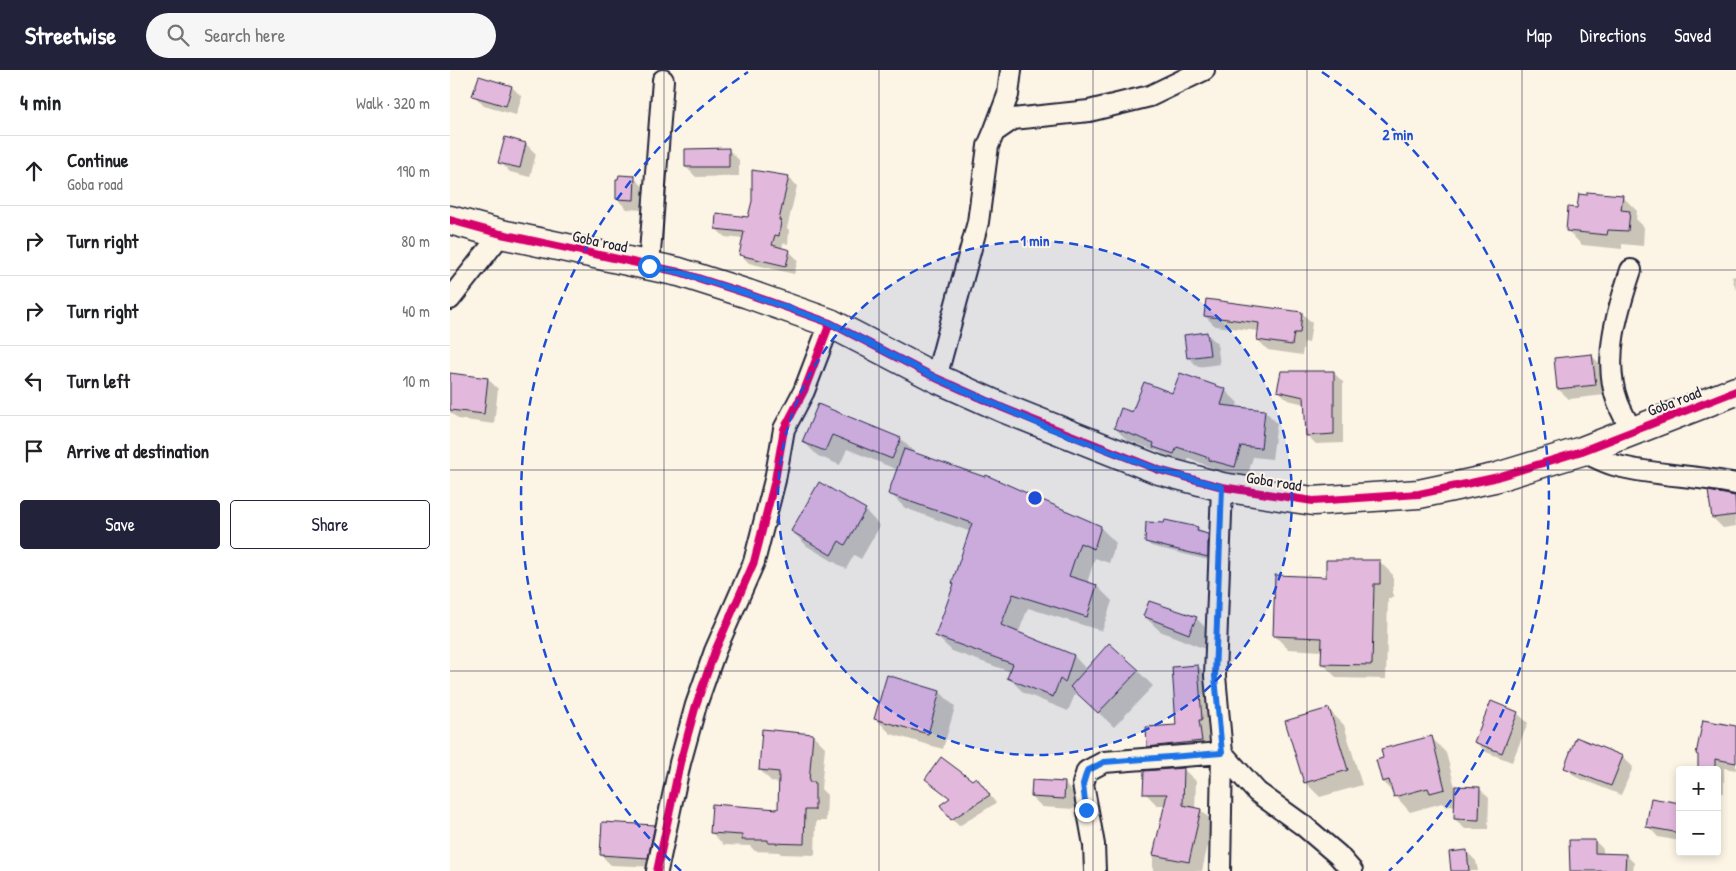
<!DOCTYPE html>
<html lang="en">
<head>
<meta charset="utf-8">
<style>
	:root { --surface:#fff; --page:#f6f6f6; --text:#202124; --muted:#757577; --line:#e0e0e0; --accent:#22223b }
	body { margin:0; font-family:"Patrick Hand",sans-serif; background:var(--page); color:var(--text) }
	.controls { position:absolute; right:15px; bottom:15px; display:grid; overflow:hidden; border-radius:5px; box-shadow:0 2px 8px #0003 }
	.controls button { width:45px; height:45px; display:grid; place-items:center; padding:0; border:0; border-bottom:1px solid var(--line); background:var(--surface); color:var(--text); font:25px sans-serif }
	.stop { position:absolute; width:15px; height:15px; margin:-11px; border:4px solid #1a73e8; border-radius:50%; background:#fff }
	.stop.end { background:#1a73e8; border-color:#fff; box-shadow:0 1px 5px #0008 }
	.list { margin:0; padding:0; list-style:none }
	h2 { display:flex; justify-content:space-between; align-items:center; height:65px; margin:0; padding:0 20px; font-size:21px }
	h2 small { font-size:16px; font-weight:400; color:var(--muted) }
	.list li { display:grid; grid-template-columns:32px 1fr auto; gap:15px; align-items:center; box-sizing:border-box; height:70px; padding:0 20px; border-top:1px solid var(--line) }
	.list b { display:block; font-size:19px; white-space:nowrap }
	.list p { margin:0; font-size:16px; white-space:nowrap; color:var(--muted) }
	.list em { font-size:16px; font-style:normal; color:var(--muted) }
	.actions { display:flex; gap:10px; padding:15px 20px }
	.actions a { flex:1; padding:11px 0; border:1px solid var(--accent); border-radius:5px; text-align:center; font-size:18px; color:var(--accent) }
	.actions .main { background:var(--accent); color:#fff }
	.icon { flex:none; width:28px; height:28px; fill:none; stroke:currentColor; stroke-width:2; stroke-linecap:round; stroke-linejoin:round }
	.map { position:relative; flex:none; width:1286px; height:801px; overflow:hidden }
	header { display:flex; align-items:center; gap:30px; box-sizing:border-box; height:70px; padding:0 25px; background:var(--accent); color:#fff }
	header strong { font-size:24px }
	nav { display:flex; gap:28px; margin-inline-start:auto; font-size:18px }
	.search { width:350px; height:45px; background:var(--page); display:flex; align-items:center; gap:12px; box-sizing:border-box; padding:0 18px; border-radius:28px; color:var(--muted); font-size:19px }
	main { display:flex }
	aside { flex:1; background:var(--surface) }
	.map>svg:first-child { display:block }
</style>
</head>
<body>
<header>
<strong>Streetwise</strong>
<div class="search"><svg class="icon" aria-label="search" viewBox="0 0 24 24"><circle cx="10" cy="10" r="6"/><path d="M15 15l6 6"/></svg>Search here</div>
<nav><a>Map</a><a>Directions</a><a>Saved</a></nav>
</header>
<main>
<aside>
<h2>4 min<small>Walk · 320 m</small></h2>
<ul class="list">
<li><svg class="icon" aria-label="ahead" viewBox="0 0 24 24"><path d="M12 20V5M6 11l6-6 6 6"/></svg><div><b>Continue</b><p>Goba road</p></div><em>190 m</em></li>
<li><svg class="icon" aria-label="right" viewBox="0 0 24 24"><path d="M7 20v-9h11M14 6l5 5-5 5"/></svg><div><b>Turn right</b></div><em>80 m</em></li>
<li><svg class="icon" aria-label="right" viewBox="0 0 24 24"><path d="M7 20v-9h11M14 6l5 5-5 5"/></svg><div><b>Turn right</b></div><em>40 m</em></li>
<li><svg class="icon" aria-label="left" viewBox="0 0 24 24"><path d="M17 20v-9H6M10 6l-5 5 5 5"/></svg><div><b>Turn left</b></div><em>10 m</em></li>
<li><svg class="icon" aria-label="arrive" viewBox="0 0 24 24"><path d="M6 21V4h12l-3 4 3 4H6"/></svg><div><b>Arrive at destination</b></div></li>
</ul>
<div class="actions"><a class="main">Save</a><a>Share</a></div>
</aside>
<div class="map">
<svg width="1286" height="801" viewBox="0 0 1286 801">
	<rect width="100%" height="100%" fill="#fcf5e5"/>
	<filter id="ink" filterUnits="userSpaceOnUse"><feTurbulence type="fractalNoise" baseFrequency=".02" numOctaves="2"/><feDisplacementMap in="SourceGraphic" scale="10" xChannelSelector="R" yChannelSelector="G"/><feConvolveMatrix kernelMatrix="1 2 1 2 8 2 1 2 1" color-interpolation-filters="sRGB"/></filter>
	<g filter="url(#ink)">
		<path fill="#0003" d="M 62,17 L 72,27 L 66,45 L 34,36 L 24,25 Z
			M 56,69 L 76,74 L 86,84 L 80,107 L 60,102 L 50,92 Z
			M 279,80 L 289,90 L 289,106 L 246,107 L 236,97 Z
			M 303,102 L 339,108 L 347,116 L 337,158 L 339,160 L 338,174 L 333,173 L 332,179 L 339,181 L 348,190 L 344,204 L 299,193 L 290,184 L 294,169 L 275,167 L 266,159 L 299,148 L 303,131 Z
			M 184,108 L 195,118 L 193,140 L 177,139 L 167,129 Z
			M 1172,126 L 1187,141 L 1186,149 L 1194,157 L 1193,176 L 1172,174 L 1172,179 L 1132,175 L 1117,160 Z
			M 1286,206 L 1286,220 L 1282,207 Z
			M 852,243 L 862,253 L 859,273 L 854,272 L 852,285 L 818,280 L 808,270 L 809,261 L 765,256 L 755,246 Z
			M 756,263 L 767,273 L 770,294 L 748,297 L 738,287 Z
			M 1141,285 L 1151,295 L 1155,325 L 1119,329 L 1108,319 L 1105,289 Z
			M 884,303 L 893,312 L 893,373 L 866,374 L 857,365 L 855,334 L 838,330 L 829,321 Z
			M 730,304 L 776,321 L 788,333 L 786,338 L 815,341 L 827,353 L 822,389 L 803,387 L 797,408 L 772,402 L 739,388 L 736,396 L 716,388 L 710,382 L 677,370 L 665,358 L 682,344 L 723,325 Z
			M 38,309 L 48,319 L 44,354 L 8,349 L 0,342 L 0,320 Z
			M 368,335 L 451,369 L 466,384 L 650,457 L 666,473 L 659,493 L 645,488 L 637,513 L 647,516 L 662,531 L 652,561 L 578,538 L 568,564 L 624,586 L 637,600 L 659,575 L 688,601 L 703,616 L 664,657 L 626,622 L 618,641 L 574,623 L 559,608 L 561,602 L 502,581 L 486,566 L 505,515 L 521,462 L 455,438 L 440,423 L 448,400 L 397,379 L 390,395 L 368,386 L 353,371 Z
			M 369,414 L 415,440 L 430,456 L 411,489 L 404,485 L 396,499 L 357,476 L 342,461 Z
			M 1284,427 L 1286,456 L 1273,458 L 1263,448 Z
			M 715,455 L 747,458 L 758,465 L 763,470 L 762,491 L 701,476 L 696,471 Z
			M 929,491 L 943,505 L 943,528 L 938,528 L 936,609 L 887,608 L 872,593 L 873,581 L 838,579 L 824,565 L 877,508 Z
			M 694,546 L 746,548 L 761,563 L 755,579 L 710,561 Z
			M 748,596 L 758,606 L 761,659 L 759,660 L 762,681 L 709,686 L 699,676 L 727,656 Z
			M 490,622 L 505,637 L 493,679 L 441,664 L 426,649 Z
			M 879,640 L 894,655 L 912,715 L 870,727 L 855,712 Z
			M 1067,643 L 1078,653 L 1062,692 L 1036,682 L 1026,672 Z
			M 1286,658 L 1286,700 L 1274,698 L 1274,723 L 1267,723 L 1267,700 L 1249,700 L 1250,686 Z
			M 363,665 L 375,677 L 371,719 L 377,725 L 376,751 L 366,751 L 365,785 L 331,784 L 329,782 L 305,781 L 300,776 L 274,775 L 262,763 L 329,740 L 330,713 L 322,712 L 310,700 Z
			M 981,667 L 996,683 L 1005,717 L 1029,718 L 1039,728 L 1038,759 L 1015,759 L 1005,749 L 1006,735 L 996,737 L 992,733 L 960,742 L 933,712 Z
			M 1173,687 L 1183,697 L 1171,725 L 1126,707 L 1115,697 Z
			M 733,699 L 746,711 L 745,739 L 751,740 L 763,752 L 752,801 L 703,801 L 703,790 L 715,735 L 707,735 L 695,723 Z
			M 526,708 L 546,733 L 509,756 L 502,749 L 501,729 L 476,709 L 522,712 Z
			M 614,713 L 624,723 L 624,739 L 592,737 L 582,727 Z
			M 1230,735 L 1230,771 L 1208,767 L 1198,756 Z
			M 204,756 L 214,766 L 208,797 L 161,795 L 151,785 Z
			M 1145,771 L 1153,779 L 1153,784 L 1176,785 L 1184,793 L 1183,801 L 1121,801 Z
			M 1016,781 L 1026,791 L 1028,801 L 1003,801 Z"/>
		<path fill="#e3b8dd" stroke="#22223b" d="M 29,6 L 62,16 L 56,36 L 22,26 Z
			M 55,67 L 76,73 L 70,98 L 48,93 Z
			M 279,78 L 279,97 L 235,97 L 235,79 Z
			M 302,100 L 339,106 L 329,150 L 331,151 L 329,166 L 325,165 L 322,175 L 340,180 L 336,196 L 289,185 L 294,162 L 265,159 L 266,143 L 298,147 L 302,131 Z
			M 169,105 L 185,106 L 184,130 L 166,129 L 166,109 L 168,109 Z
			M 1137,122 L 1173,125 L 1171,140 L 1180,141 L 1178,161 L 1158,160 L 1157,165 L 1116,161 L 1118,137 L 1127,138 L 1129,124 L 1137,125 Z
			M 756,229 L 852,242 L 850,263 L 844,263 L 842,275 L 807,270 L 809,253 L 754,246 Z
			M 757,262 L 760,285 L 737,288 L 734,265 Z
			M 1142,284 L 1146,315 L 1107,319 L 1104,288 Z
			M 831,301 L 884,301 L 884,364 L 856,366 L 854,327 L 827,321 Z
			M 0,303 L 38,308 L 34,344 L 0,340 Z
			M 730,303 L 776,319 L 771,335 L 815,340 L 811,378 L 791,376 L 785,397 L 759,390 L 759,388 L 727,377 L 724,384 L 703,377 L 704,373 L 664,358 L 671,338 L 682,342 L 694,312 L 722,323 Z
			M 368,334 L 451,368 L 442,389 L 382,365 L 375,381 L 352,372 Z
			M 454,379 L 535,407 L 536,405 L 651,456 L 644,479 L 630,473 L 619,506 L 647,515 L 637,547 L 563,524 L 551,555 L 624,585 L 615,613 L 610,609 L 603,627 L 557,608 L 563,594 L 485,566 L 504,514 L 502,513 L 522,453 L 438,424 Z
			M 369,412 L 416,439 L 395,475 L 389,471 L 381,485 L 341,461 Z
			M 1258,421 L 1285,426 L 1286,445 L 1262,448 Z
			M 715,450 L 748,457 L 747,461 L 758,464 L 758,487 L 695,472 L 696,452 L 714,453 Z
			M 876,490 L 930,490 L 930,514 L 924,514 L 922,595 L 871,594 L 872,568 L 823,566 L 825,505 L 876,507 Z
			M 699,531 L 747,547 L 739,564 L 693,546 Z
			M 659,573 L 689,600 L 648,643 L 620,617 Z
			M 748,595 L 752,650 L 749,650 L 752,671 L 697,677 L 696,657 L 726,655 L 722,597 Z
			M 437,605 L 490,621 L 478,664 L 424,649 Z
			M 1041,631 L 1068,642 L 1052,683 L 1024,672 Z
			M 879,638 L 898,700 L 854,713 L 835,651 Z
			M 1253,650 L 1286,656 L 1286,693 L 1265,689 L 1265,700 L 1248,700 L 1248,685 L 1246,684 Z
			M 312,659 L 363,664 L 359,712 L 365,712 L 365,740 L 355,740 L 354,774 L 318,773 L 318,770 L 292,770 L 292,765 L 260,763 L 262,734 L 328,739 L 329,702 L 309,700 Z
			M 982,666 L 995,719 L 980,723 L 978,718 L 944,727 L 939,710 L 932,712 L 926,690 L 933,688 L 931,679 Z
			M 1126,667 L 1173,686 L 1161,716 L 1114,698 Z
			M 491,687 L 522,710 L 526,707 L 540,725 L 501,750 L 490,735 L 500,728 L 475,709 Z
			M 734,698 L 733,735 L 751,739 L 739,792 L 703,785 L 717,724 L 693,724 L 694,701 Z
			M 582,710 L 615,712 L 614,729 L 581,727 Z
			M 1005,716 L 1030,717 L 1029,750 L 1004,749 Z
			M 1201,728 L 1230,733 L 1230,763 L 1196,757 Z
			M 152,752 L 205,755 L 198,788 L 150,785 Z
			M 1119,770 L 1145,770 L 1145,783 L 1176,784 L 1175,801 L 1120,801 Z
			M 1017,780 L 1019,801 L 1001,801 L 999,782 Z"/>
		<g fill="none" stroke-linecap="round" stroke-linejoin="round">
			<defs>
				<path id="street" d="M 544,62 L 558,25 L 561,0
					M 199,196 L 213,10
					M 1181,200 C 1167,242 1152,290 1168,333 C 1172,343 1177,352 1182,361
					M 0,229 L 51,164
					M 486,308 L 528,152 L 538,76 L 544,62 L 563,49 L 639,41 L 700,26 L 754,0
					M 1132,381 C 1142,386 1153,392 1164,395 C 1204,406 1246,405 1286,414
					M 207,801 L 230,693 L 246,635 L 265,581 L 304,492 L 325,410 L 334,359 L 354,321 L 380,253
					M 645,801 L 644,775 L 633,714 L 637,701 L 654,692 L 772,683 L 807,722 L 854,756 L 888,785 L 902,801
					M 770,801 L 772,683 L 765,606 L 772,417"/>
				<path id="secondary" d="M 0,150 L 51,164 L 229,202 L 298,224 L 380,253 L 486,308 L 553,338 L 709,400 L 772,417 L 863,431 L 969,424 L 1044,408 L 1132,381 L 1286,321"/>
			</defs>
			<use href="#street" stroke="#22223b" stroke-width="24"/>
			<use href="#secondary" stroke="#22223b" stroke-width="31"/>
			<use href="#street" stroke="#fcf5e5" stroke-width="20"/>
			<use href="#secondary" stroke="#fcf5e5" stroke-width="28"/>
			<defs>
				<path id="cycleway" d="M 0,150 L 51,164 L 229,202 L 298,224 L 380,253 L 486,308 L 553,338 L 709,400 L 772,417 L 863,431 L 969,424 L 1044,408 L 1132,381 L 1286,321
					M 207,801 L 230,693 L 246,635 L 265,581 L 304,492 L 325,410 L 334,359 L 354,321 L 380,253"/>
			</defs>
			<use href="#cycleway" stroke="#fcf5e5" stroke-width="11"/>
			<use href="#cycleway" stroke="#d6006c" stroke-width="8"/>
		</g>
	</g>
	<g fill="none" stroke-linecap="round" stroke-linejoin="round" filter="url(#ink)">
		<path stroke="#1a73e8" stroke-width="6" d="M 199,196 L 229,202 L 298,224 L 380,253 L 486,308 L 594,356 L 709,400 L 772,417 L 765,606 L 772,683 L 654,692 L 637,701 L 633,714 L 636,740"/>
	</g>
	<path fill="none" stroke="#22223b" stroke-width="1" stroke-opacity="0.55" d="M 214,0 L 214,801M 429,0 L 429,801M 643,0 L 643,801M 857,0 L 857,801M 1072,0 L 1072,801M 0,200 L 1286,200M 0,400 L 1286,400M 0,601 L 1286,601"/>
	<circle cx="585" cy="428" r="257" fill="#1d4ed8" fill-opacity=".12"/>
	<g fill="none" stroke="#1d4ed8" stroke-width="2.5" stroke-dasharray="9 6">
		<circle cx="585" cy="428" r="257"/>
		<path d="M231 801A514 514 0 0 1 298 2M872 2A514 514 0 0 1 939 801"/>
	</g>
	<g text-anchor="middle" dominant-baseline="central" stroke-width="4" stroke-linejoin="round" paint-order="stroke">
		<g font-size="16" fill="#22223b" stroke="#fcf5e5">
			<text transform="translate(150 171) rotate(12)">Goba road</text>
			<text transform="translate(1224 331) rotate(-21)">Goba road</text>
			<text transform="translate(824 411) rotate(9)">Goba road</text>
		</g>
	</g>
	<circle cx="585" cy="428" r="8" fill="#1d4ed8" stroke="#fcf5e5" stroke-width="2.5"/>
	<g font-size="15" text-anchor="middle" font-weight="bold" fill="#1d4ed8" stroke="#fcf5e5" stroke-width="4" stroke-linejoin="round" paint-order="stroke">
		<text x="948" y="70">2 min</text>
		<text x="585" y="176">1 min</text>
	</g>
</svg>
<div class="controls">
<button>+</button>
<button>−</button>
</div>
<div class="stop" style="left:199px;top:196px"></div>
<div class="stop end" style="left:636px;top:740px"></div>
</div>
</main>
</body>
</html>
